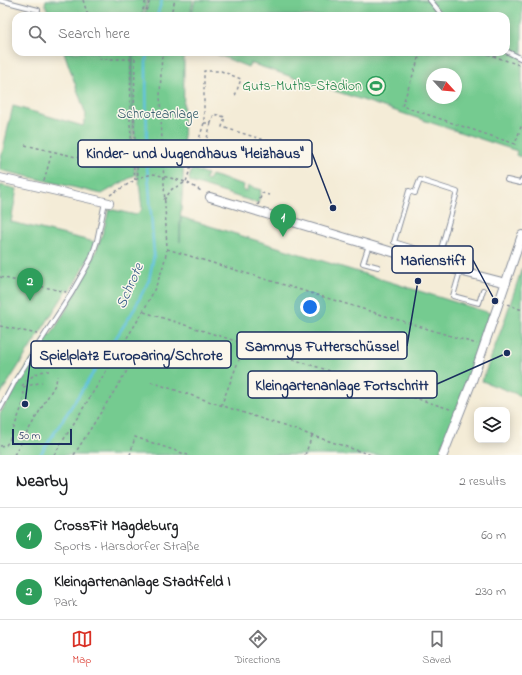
<!DOCTYPE html>
<html lang="en">
<head>
<meta charset="utf-8">
<style>
	:root { --surface:#fff; --page:#f2f2f2; --text:#202124; --muted:#757577; --line:#e0e0e0; --accent:#d93025 }
	body { margin:0; font-family:"Indie Flower",sans-serif; background:var(--page); color:var(--text) }
	.controls { position:absolute; right:12px; bottom:12px; display:grid; overflow:hidden; border-radius:8px; box-shadow:0 2px 10px #0003 }
	.controls button { width:36px; height:36px; display:grid; place-items:center; padding:0; border:0; border-bottom:1px solid var(--line); background:var(--surface); color:var(--text); font:20px sans-serif }
	.compass { position:absolute; left:426px; top:68px; width:36px; height:36px; border-radius:50%; background:var(--surface); box-shadow:0 2px 10px #0003; rotate:116deg }
	.scale { position:absolute; left:12px; bottom:10px; width:60px; box-sizing:border-box; padding-left:4px; border:2px solid #1b2f5e; border-top:0; font-size:11px; line-height:14px; white-space:nowrap; color:#1b2f5e; -webkit-text-stroke:3px #fbf7ec; paint-order:stroke }
	.you { position:absolute; left:310px; top:307px; width:14px; height:14px; margin:-10px; border:3px solid #fff; border-radius:50%; background:#1a73e8; box-shadow:0 0 0 6px #1a73e833 }
	.badge { display:grid; place-items:center; width:26px; height:26px; border-radius:50%; background:var(--accent); color:#fff; font-size:13px; font-weight:700 }
	.pin { position:absolute; translate:-50% -33px; filter:drop-shadow(0 1px 2px #0008) }
	.pin::after { content:''; position:absolute; top:21px; width:14px; height:12px; background:inherit; clip-path:polygon(0 0,100% 0,50% 100%) }
	.list { margin:0; padding:0; list-style:none }
	h2 { display:flex; justify-content:space-between; align-items:center; height:52px; margin:0; padding:0 16px; font-size:17px }
	h2 small { font-size:13px; font-weight:400; color:var(--muted) }
	.list li { display:grid; grid-template-columns:26px 1fr auto; gap:12px; align-items:center; box-sizing:border-box; height:56px; padding:0 16px; border-top:1px solid var(--line) }
	.list b { display:block; font-size:15px; white-space:nowrap }
	.list p { margin:0; font-size:13px; white-space:nowrap; color:var(--muted) }
	.list em { font-size:13px; font-style:normal; color:var(--muted) }
	.icon { flex:none; width:22px; height:22px; fill:none; stroke:currentColor; stroke-width:2; stroke-linecap:round; stroke-linejoin:round }
	.map { position:relative; flex:none; width:522px; height:455px; overflow:hidden }
	.search { position:absolute; background:var(--surface); box-shadow:0 2px 10px #0003; left:12px; right:12px; top:12px; height:44px; display:flex; align-items:center; gap:10px; box-sizing:border-box; padding:0 14px; border-radius:12px; color:var(--muted); font-size:15px }
	.sheet { height:164px; background:var(--surface) }
	nav { display:flex; justify-content:space-around; align-items:center; box-sizing:border-box; height:56px; border-top:1px solid var(--line); background:var(--surface); font-size:11px; color:var(--muted) }
	nav a { display:grid; justify-items:center; gap:2px }
	nav .on { color:var(--accent) }
	.map>svg:first-child { display:block }
</style>
</head>
<body>
<div class="map">
<svg width="522" height="455" viewBox="0 0 522 455">
	<rect width="100%" height="100%" fill="#fbf7ec"/>
	<filter id="ink" filterUnits="userSpaceOnUse"><feTurbulence type="fractalNoise" baseFrequency=".025" numOctaves="2"/><feDisplacementMap in="SourceGraphic" scale="8" xChannelSelector="R" yChannelSelector="G"/><feConvolveMatrix kernelMatrix="1 2 1 2 8 2 1 2 1" color-interpolation-filters="sRGB"/></filter>
	<filter id="wash" filterUnits="userSpaceOnUse"><feTurbulence type="fractalNoise" baseFrequency=".012" numOctaves="4" result="noise"/><feDisplacementMap in="SourceGraphic" scale="16" xChannelSelector="R" yChannelSelector="G"/><feGaussianBlur stdDeviation="0.9" result="paint"/><feColorMatrix in="noise" values="0 0 0 0 0 0 0 0 0 0 0 0 0 0 0 0 0 1.4 0 .05"/><feComposite in="paint" operator="in"/></filter>
	<g filter="url(#wash)">
		<rect width="100%" height="100%" fill="#f4ecd7"/>
		<path fill="#75cb90" stroke="#487d77" fill-rule="evenodd" d="M 46,0 L 147,0 L 142,16 L 50,16 L 45,4 Z
			M 149,0 L 193,0 L 190,16 L 144,16 Z
			M 195,0 L 522,0 L 522,151 L 520,157 L 516,155 L 517,151 L 250,63 L 248,67 L 211,52 L 506,52 L 506,16 L 191,16 ZM 432,74 L 456,74 L 456,98 L 432,98 Z
			M 64,52 L 132,52 L 132,131 L 135,175 L 102,194 L 0,170 L 0,163 L 13,106 L 83,126 L 86,115 Z
			M 133,52 L 184,52 L 183,184 L 180,223 L 180,242 L 181,217 L 490,313 L 464,389 L 439,455 L 0,455 L 0,414 L 17,383 L 48,334 L 51,335 C 75,295 99,256 109,209 L 136,215 L 142,209 L 139,181 L 137,176 L 133,115 Z
			M 192,169 L 207,174 L 205,179 L 209,180 L 211,175 L 244,185 L 243,190 L 247,191 L 248,186 L 261,190 L 258,203 L 190,182 L 189,178 Z
			M 0,185 L 17,189 L 11,222 L 95,242 L 90,256 L 73,286 L 70,291 L 67,290 L 0,395 Z
			M 522,268 L 522,396 L 482,381 L 503,325 Z"/>
		<g fill="none" stroke-linecap="round" stroke-linejoin="round">
			<path stroke="#62c2e0" stroke-width="2.5" d="M 157,16 L 162,0
				M 40,455 L 132,313 L 149,280 L 154,255 L 149,185 L 147,167 L 146,63 L 147,52"/>
		</g>
	</g>
	<g filter="url(#ink)">
		<g fill="none" stroke-linecap="round" stroke-linejoin="round">
			<defs>
				<path id="service" d="M 0,0 L 38,10
					M 430,0 L 443,16
					M 506,51 L 522,59
					M 420,180 L 457,192 L 439,256 L 394,242 L 409,191 L 415,193 Z
					M 507,180 L 520,183 L 522,180
					M 369,245 L 363,263 L 378,267
					M 460,272 L 453,296 L 479,303 L 483,290
					M 0,409 L 15,381 L 71,294 L 91,259 L 97,241 L 105,202"/>
				<path id="minor" d="M 0,178 L 109,203
					M 210,197 L 429,263 L 506,283
					M 443,455 L 472,381 L 522,235"/>
			</defs>
			<use href="#service" stroke="#888e9a" stroke-width="6"/>
			<use href="#minor" stroke="#888e9a" stroke-width="10"/>
			<path stroke="#888e9a" stroke-width="1.5" stroke-dasharray="3 3" stroke-linecap="butt" d="M 83,0 L 88,16
				M 141,16 L 146,0
				M 144,16 L 150,0
				M 170,16 L 175,0
				M 98,52 L 100,59 L 130,59
				M 131,52 L 130,124 L 135,180
				M 135,52 L 134,124 L 138,178
				M 421,52 L 402,106 L 515,144 L 522,124
				M 482,52 L 522,66
				M 204,123 L 211,123 L 214,114 L 225,117 L 222,127 L 274,143 L 269,160 L 290,166
				M 207,138 L 211,123
				M 25,145 L 89,160
				M 196,149 L 204,123 L 204,71 L 221,71 L 241,79 L 235,96
				M 44,181 L 52,152
				M 110,195 L 135,180 L 144,176 L 154,174 L 186,182 L 203,192
				M 164,200 L 172,189 L 186,182 L 196,149 L 212,154
				M 258,205 L 262,193 L 269,195
				M 167,249 L 477,344
				M 0,277 L 66,292
				M 507,304 L 522,310
				M 144,312 L 453,410
				M 0,326 L 37,334
				M 151,382 L 371,455
				M 22,386 C 29,378 38,370 49,371
				M 24,387 L 42,382
				M 221,406 L 245,344
				M 0,446 L 6,445 L 9,441 L 23,404 L 24,390 L 24,387 L 20,385
				M 14,455 L 56,383 L 57,376
				M 54,455 C 74,423 94,391 114,358 C 136,323 160,290 167,249 L 160,96 L 162,52
				M 74,455 L 142,347
				M 130,455 L 135,437 L 188,455
				M 305,455 L 312,436"/>
			<use href="#service" stroke="#fff" stroke-width="4"/>
			<use href="#minor" stroke="#fff" stroke-width="8"/>
		</g>
	</g>
	<defs>
		<symbol id="stadium-ring" viewBox="-11 -11 22 22"><circle r="9.5" fill="#fbf7ec" stroke="#2e9e5b" stroke-width="1.5"/><path d="M0-5a6.5 5 0 1 0 0 10a6.5 5 0 1 0 0-10ZM-3.5-1.8h7v3.6h-7Z" fill="#2e9e5b"/></symbol>
	</defs>
	<g fill-rule="evenodd">
		<use href="#stadium-ring" x="365" y="75" width="22" height="22"/>
	</g>
	<g text-anchor="middle" dominant-baseline="central" stroke-width="3" stroke-linejoin="round" paint-order="stroke">
		<g font-size="14" fill="#27864d" stroke="#fbf7ec" text-anchor="end">
			<text x="362" y="86">Guts-Muths-Stadion</text>
		</g>
		<g font-size="14" fill="#365e6d" stroke="#fbf7ec">
			<text x="158" y="114">Schroteanlage</text>
		</g>
		<g font-size="15" font-style="italic" fill="#305b85" stroke="#fbf7ec">
			<text transform="translate(130 286) rotate(-66)">Schrote</text>
		</g>
	</g>
	<path fill="none" stroke="#1b2f5e" stroke-width="1.5" d="M333 208L312 153M495 301L473 260M418 281L407 346M25 404L31 354M507 353L437 384"/>
	<g fill="#1b2f5e" stroke="#fbf7ec" stroke-width="1.5">
		<circle cx="333" cy="208" r="4"/>
		<circle cx="495" cy="301" r="4"/>
		<circle cx="418" cy="281" r="4"/>
		<circle cx="25" cy="404" r="4"/>
		<circle cx="507" cy="353" r="4"/>
	</g>
	<g fill="#fbf7ec" stroke="#1b2f5e" stroke-width="1.5">
		<rect x="78" y="140" width="234" height="27" rx="4"/>
		<rect x="392" y="246" width="81" height="27" rx="4"/>
		<rect x="237" y="332" width="170" height="27" rx="4"/>
		<rect x="31" y="341" width="200" height="27" rx="4"/>
		<rect x="248" y="371" width="189" height="27" rx="4"/>
	</g>
	<g font-size="15" text-anchor="middle" font-weight="bold" fill="#1b2f5e">
		<text x="195" y="158">Kinder- und Jugendhaus "Heizhaus"</text>
		<text x="433" y="265">Marienstift</text>
		<text x="322" y="351">Sammys Futterschüssel</text>
		<text x="131" y="360">Spielplatz Europaring/Schrote</text>
		<text x="342" y="390">Kleingartenanlage Fortschritt</text>
	</g>
</svg>
<div class="controls">
<button><svg class="icon" aria-label="layers" viewBox="0 0 24 24"><path d="M12 4l9 5-9 5-9-5zM3 14l9 5 9-5"/></svg></button>
</div>
<svg class="compass" viewBox="-18 -18 36 36"><path d="M0-13l5 13h-10z" fill="#e53935"/><path d="M0 13l5-13h-10z" fill="#757577"/></svg>
<div class="scale">50 m</div>
<div class="you"></div>
<div class="pin badge" style="left:283px;top:237px;background:#2e9e5b">1</div>
<div class="pin badge" style="left:30px;top:301px;background:#2e9e5b">2</div>
<div class="search"><svg class="icon" aria-label="search" viewBox="0 0 24 24"><circle cx="10" cy="10" r="6"/><path d="M15 15l6 6"/></svg>Search here</div>
</div>
<section class="sheet">
<h2>Nearby<small>2 results</small></h2>
<ul class="list">
<li><span class="badge" style="background:#2e9e5b">1</span><div><b>CrossFit Magdeburg</b><p>Sports · Harsdorfer Straße</p></div><em>60 m</em></li>
<li><span class="badge" style="background:#2e9e5b">2</span><div><b>Kleingartenanlage Stadtfeld I</b><p>Park</p></div><em>230 m</em></li>
</ul>
</section>
<nav>
<a class="on"><svg class="icon" aria-label="map" viewBox="0 0 24 24"><path d="M3 6l6-2 6 2 6-2v14l-6 2-6-2-6 2zM9 4v14M15 6v14"/></svg>Map</a>
<a><svg class="icon" aria-label="directions" viewBox="0 0 24 24"><path d="M12 3l9 9-9 9-9-9zM9 14v-3h6M13 9l2 2-2 2"/></svg>Directions</a>
<a><svg class="icon" aria-label="saved" viewBox="0 0 24 24"><path d="M7 4h10v16l-5-4-5 4z"/></svg>Saved</a>
</nav>
</body>
</html>
